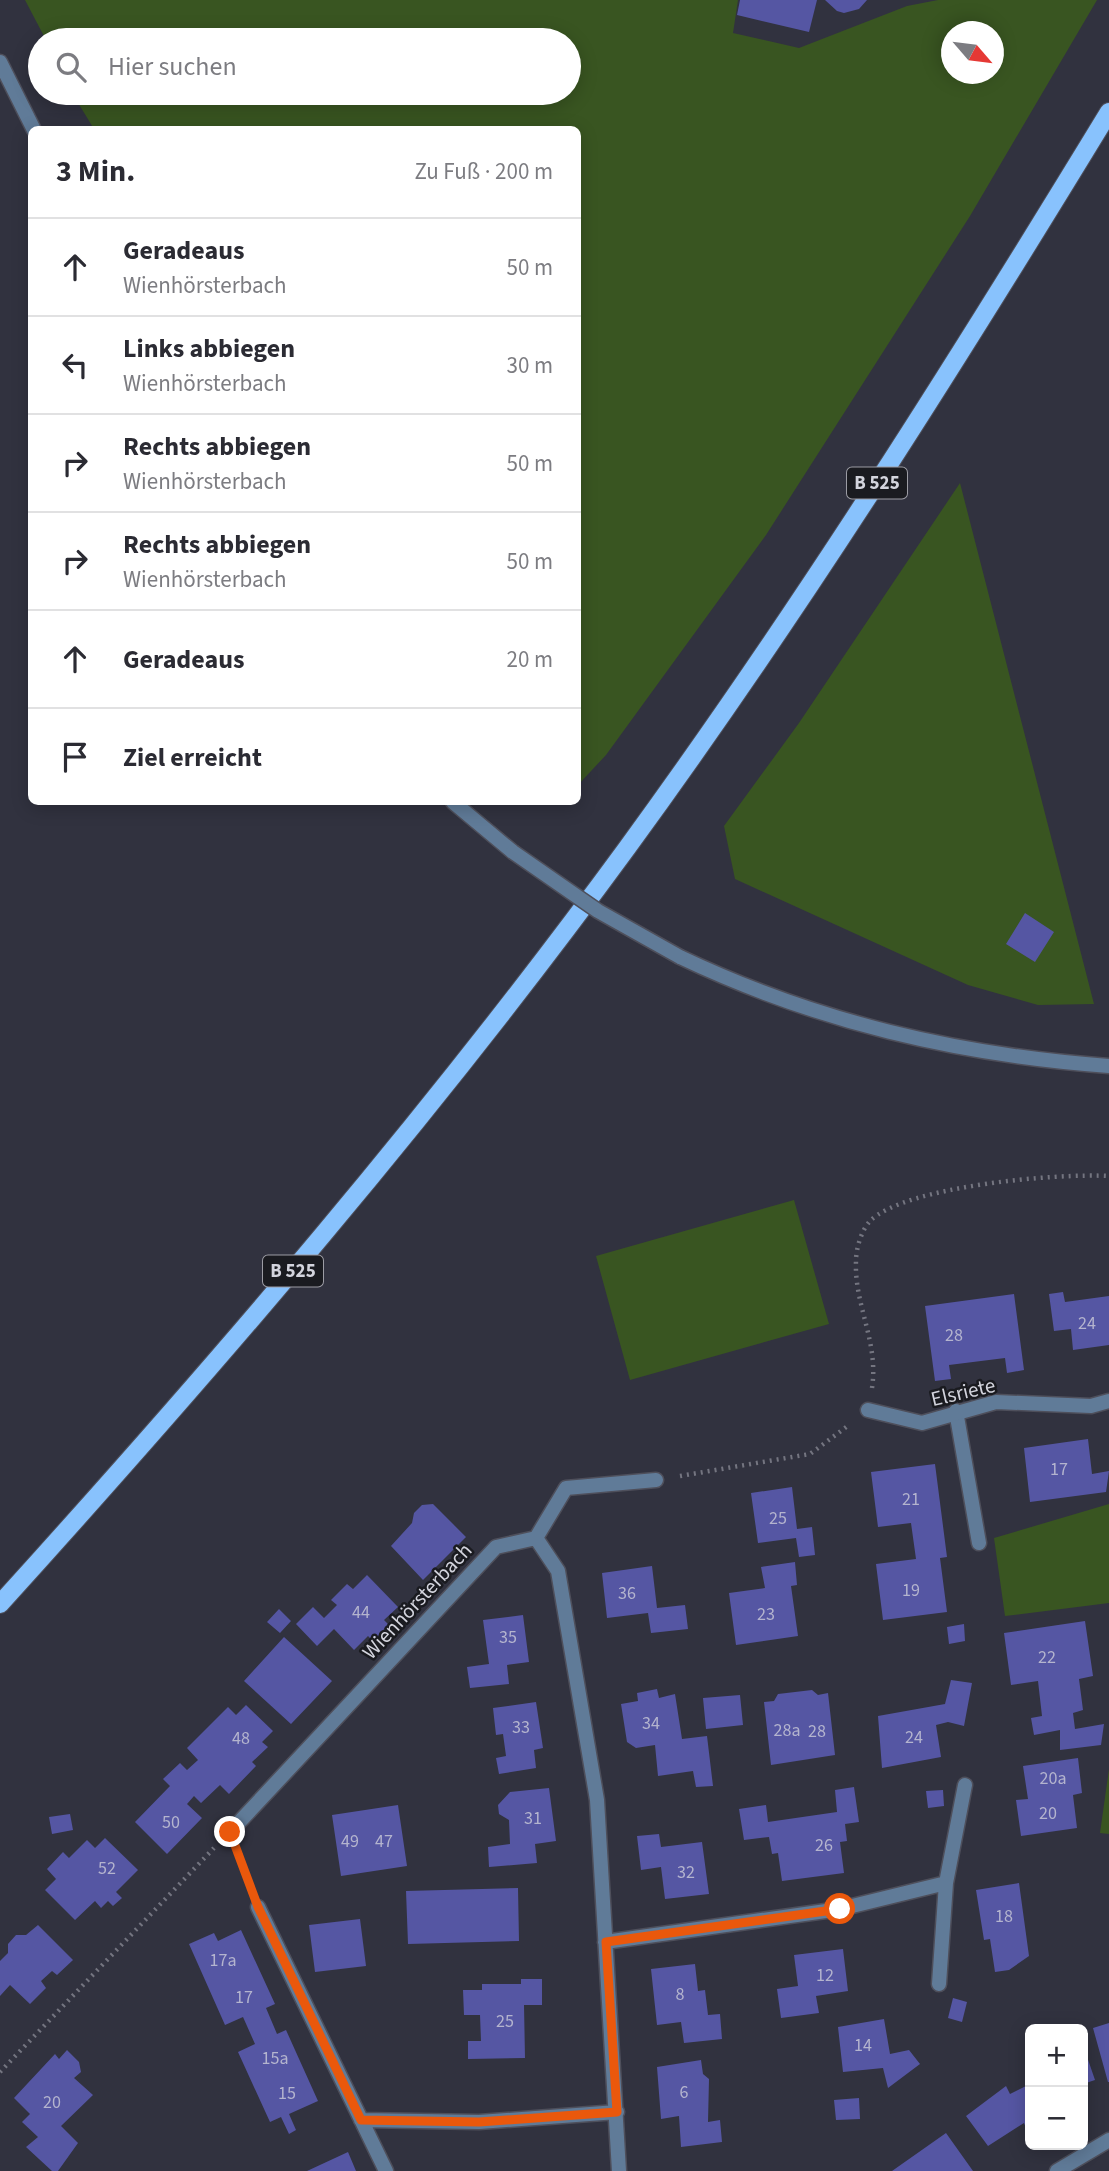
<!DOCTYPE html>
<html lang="de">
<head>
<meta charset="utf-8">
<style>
	:root { --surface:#fff; --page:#f7f7f7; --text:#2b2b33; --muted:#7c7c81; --line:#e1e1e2 }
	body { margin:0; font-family:"Source Sans 3",sans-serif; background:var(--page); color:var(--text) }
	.controls { position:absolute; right:21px; bottom:21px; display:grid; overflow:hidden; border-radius:10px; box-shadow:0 4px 18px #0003 }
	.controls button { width:63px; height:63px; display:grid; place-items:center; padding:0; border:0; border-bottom:2px solid var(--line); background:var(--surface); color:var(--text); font:35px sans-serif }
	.compass { position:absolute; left:941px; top:21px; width:63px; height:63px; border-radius:50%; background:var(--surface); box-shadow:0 4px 18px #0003; rotate:118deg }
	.stop { position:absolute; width:21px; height:21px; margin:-16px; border:5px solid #ea580c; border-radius:50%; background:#fff }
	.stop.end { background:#ea580c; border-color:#fff; box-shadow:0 2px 7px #0008 }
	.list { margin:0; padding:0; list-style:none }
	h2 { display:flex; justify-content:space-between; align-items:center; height:91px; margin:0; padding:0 28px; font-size:30px }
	h2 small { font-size:23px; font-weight:400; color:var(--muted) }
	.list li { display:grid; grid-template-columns:46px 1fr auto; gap:21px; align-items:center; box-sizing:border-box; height:98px; padding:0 28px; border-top:2px solid var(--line) }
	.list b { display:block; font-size:26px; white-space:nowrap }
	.list p { margin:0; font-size:23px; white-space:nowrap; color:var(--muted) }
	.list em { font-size:23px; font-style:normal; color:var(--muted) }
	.icon { flex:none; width:38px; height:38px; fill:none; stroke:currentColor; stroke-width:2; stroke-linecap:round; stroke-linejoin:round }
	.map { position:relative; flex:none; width:1109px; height:2171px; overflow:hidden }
	.search { position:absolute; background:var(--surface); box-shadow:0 4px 18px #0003; left:28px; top:28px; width:553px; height:77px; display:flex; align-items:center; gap:18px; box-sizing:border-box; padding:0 24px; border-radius:38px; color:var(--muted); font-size:26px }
	.panel { position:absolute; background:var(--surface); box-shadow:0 4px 18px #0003; left:28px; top:126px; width:553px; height:679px; border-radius:10px }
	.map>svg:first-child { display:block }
</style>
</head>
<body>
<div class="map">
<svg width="1109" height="2171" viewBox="0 0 1109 2171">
	<rect width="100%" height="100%" fill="#31323f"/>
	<path fill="#395521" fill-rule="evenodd" d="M 25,0 L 738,0 L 733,33 L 799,48 L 907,6 L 938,0 L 1097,0 L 970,216 L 766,535 L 606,755 L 578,785 L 578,130 L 94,129 L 72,93 L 569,93 L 569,40 L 46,40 ZM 951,32 L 993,32 L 993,74 L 951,74 Z
		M 960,483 L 1094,1004 L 1038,1005 L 968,985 L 735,879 L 724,826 L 799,723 Z
		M 794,1200 L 829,1324 L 630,1380 L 596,1256 Z
		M 1109,1504 L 1109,1603 L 1005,1616 L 994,1538 Z
		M 1109,1769 L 1109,1834 L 1100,1833 Z"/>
	<path fill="#5556a3" d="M 740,0 L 817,0 L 809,32 L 737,15 Z
		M 825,0 L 867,0 L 859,9 L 844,13 L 837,11 Z
		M 1025,913 L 1054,932 L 1035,962 L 1006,944 Z
		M 1063,1292 L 1065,1302 L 1109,1296 L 1109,1345 L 1073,1350 L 1071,1329 L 1054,1331 L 1049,1294 Z
		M 1014,1294 L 1024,1370 L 1007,1373 L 1005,1358 L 949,1365 L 951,1379 L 935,1381 L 925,1306 Z
		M 1088,1439 L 1092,1474 L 1109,1471 L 1106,1492 L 1030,1502 L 1024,1448 Z
		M 935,1464 L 947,1557 L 940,1558 L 947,1612 L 883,1620 L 876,1564 L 916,1559 L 911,1523 L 878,1527 L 871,1472 Z
		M 792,1487 L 797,1529 L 812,1527 L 815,1555 L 799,1557 L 796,1538 L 758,1543 L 751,1493 Z
		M 433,1504 L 466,1537 L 423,1580 L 391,1546 L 412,1523 L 414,1513 L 422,1505 Z
		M 795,1562 L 797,1585 L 791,1586 L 798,1636 L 736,1645 L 729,1593 L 765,1588 L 761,1567 Z
		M 652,1566 L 657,1608 L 685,1605 L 688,1629 L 651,1633 L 648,1613 L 607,1618 L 602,1573 Z
		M 367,1575 L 398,1607 L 384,1620 L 389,1625 L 373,1641 L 368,1636 L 354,1650 L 334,1629 L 317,1646 L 296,1624 L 313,1607 L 324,1618 L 337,1605 L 331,1600 L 347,1584 L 353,1589 Z
		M 279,1609 L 291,1621 L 280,1633 L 267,1622 Z
		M 523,1615 L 529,1662 L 507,1665 L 509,1684 L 470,1688 L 467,1667 L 489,1664 L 483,1620 Z
		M 1085,1621 L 1093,1676 L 1079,1679 L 1083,1710 L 1073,1713 L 1075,1729 L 1104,1724 L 1101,1745 L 1060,1750 L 1060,1730 L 1034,1735 L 1031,1718 L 1042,1716 L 1038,1681 L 1011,1685 L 1004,1633 Z
		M 964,1624 L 965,1641 L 949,1644 L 947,1627 Z
		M 284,1637 L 332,1681 L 291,1724 L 244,1681 Z
		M 951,1680 L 972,1683 L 964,1726 L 948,1722 L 936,1725 L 941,1757 L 882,1768 L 878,1716 L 945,1704 Z
		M 657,1689 L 659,1698 L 675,1694 L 682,1739 L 707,1736 L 713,1786 L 696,1787 L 693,1771 L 658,1776 L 655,1745 L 636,1748 L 627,1742 L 621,1704 L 638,1701 L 637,1693 Z
		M 812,1690 L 818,1695 L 828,1693 L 835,1755 L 771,1765 L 764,1702 L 774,1701 L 778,1694 Z
		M 740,1695 L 743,1725 L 706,1729 L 703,1698 Z
		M 536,1702 L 543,1748 L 534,1750 L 536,1768 L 499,1774 L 496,1758 L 506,1756 L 503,1734 L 496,1735 L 493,1708 Z
		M 246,1705 L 273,1731 L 262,1742 L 268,1747 L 252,1762 L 256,1766 L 229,1794 L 220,1785 L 201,1803 L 194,1796 L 187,1804 L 202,1818 L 167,1854 L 135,1822 L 170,1786 L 163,1779 L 180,1763 L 187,1770 L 198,1760 L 187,1748 L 228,1707 L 236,1715 Z
		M 1078,1758 L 1082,1793 L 1073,1795 L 1077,1828 L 1021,1836 L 1016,1800 L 1028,1799 L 1023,1766 Z
		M 854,1787 L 859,1822 L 845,1824 L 847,1841 L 840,1842 L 844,1873 L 782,1881 L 778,1853 L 772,1854 L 769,1837 L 744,1840 L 739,1809 L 766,1805 L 768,1822 L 837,1812 L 835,1790 Z
		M 549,1788 L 556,1841 L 535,1844 L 537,1863 L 489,1867 L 488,1847 L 510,1844 L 509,1820 L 499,1814 L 498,1805 L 510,1792 Z
		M 943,1790 L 944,1806 L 928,1808 L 926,1791 Z
		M 398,1805 L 407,1866 L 341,1876 L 332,1815 Z
		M 70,1814 L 73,1830 L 52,1834 L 49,1817 Z
		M 659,1834 L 661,1847 L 702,1842 L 709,1894 L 665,1899 L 661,1867 L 641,1870 L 637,1836 Z
		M 105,1838 L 138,1870 L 116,1892 L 122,1898 L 113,1906 L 108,1901 L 101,1908 L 95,1901 L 75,1920 L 45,1890 L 56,1879 L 47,1869 L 63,1852 L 69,1858 L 87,1840 L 95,1848 Z
		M 1019,1883 L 1029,1956 L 1009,1970 L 995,1972 L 990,1939 L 984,1940 L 976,1890 Z
		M 518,1888 L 519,1941 L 408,1944 L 406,1891 Z
		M 360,1919 L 366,1966 L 315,1972 L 309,1925 Z
		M 38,1925 L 73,1960 L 57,1975 L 52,1971 L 41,1981 L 46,1988 L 30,2004 L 10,1985 L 0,1996 L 0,1961 L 8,1953 L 8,1944 L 16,1935 L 26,1935 Z
		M 241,1930 L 275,2004 L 266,2008 L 277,2034 L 286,2030 L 318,2101 L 289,2114 L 296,2130 L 289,2134 L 281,2117 L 270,2122 L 238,2052 L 255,2044 L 243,2017 L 225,2025 L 189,1944 L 214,1933 L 218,1941 Z
		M 843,1949 L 848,1991 L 816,1996 L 819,2013 L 781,2018 L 777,1989 L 798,1986 L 794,1955 Z
		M 695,1964 L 698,1991 L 705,1990 L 708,2015 L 720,2014 L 722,2039 L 684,2043 L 681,2022 L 657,2025 L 651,1969 Z
		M 521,1979 L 542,1979 L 542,2005 L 524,2005 L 525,2058 L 468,2059 L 468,2041 L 481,2041 L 480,2015 L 464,2015 L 463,1990 L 482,1990 L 482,1984 L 521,1984 Z
		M 953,1998 L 967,2002 L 962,2022 L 948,2018 Z
		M 884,2019 L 890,2054 L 909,2050 L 920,2064 L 888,2088 L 883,2068 L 843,2072 L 838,2027 Z
		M 1109,2023 L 1109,2082 L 1108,2082 L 1093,2028 Z
		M 1083,2045 L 1095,2080 L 1083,2084 Z
		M 67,2050 L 79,2062 L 81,2072 L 74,2078 L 93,2095 L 61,2126 L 78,2143 L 58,2171 L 52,2171 L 26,2147 L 38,2137 L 22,2122 L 30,2114 L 14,2098 L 55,2054 L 59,2059 Z
		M 701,2060 L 703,2074 L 709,2079 L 708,2122 L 720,2120 L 722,2142 L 681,2147 L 679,2116 L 661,2119 L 657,2067 Z
		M 1030,2084 L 1030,2138 L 1024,2123 L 988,2146 L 966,2116 L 1006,2086 L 1010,2094 Z
		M 859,2098 L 860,2119 L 836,2120 L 834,2100 Z
		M 946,2133 L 973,2171 L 892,2171 Z
		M 348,2152 L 356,2171 L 307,2171 Z"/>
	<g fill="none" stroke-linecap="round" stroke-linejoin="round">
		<defs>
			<path id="lane" d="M 956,1411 L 979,1543"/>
			<path id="street" d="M 0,62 L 34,130
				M 453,802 L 513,852
				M 680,957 C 817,1022 958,1055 1109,1066
				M 868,1410 L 922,1423 L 996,1402 L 1091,1406 L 1109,1401
				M 536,1538 L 558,1571 L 597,1800 L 619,2171
				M 536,1538 L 566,1488 L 656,1480
				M 230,1832 L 496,1547 L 536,1538
				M 258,1907 L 386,2171
				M 605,1942 L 840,1909 L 946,1883 L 965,1785
				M 939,1984 L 946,1883
				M 361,2120 L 479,2122 L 617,2112
				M 1057,2171 L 1109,2140"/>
			<path id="primary" d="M 0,1604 C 220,1361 433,1113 627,848 C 800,611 956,363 1109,112"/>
		</defs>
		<use href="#lane" stroke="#4e4f5b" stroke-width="17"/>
		<use href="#street" stroke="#4e4f5b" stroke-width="17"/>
		<use href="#primary" stroke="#4e4f5b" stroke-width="20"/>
		<path stroke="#747580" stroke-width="4.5" stroke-dasharray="2 5" stroke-linecap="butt" d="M 872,1388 C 879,1342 854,1305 856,1261 C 856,1249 861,1231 870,1221 C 905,1186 1058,1173 1109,1176
			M 680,1476 L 810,1454 L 849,1425
			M 237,1852 L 250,1886
			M 0,2072 L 214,1848"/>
		<use href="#lane" stroke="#607b98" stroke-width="14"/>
		<use href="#street" stroke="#607b98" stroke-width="14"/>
		<use href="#primary" stroke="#88c2fd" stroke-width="18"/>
		<defs>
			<path id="street-bridge" d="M 513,852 L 598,911 L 680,957"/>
		</defs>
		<use href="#street-bridge" stroke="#4e4f5b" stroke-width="17" stroke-linecap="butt"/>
		<use href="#street-bridge" stroke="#607b98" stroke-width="14"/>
	</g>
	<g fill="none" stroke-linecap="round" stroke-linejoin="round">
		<path stroke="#ea580c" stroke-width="9" d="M 230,1832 L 258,1907 L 361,2120 L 479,2122 L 617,2112 L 606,1942 L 840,1909"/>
	</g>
	<g text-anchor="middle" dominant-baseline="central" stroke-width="5" stroke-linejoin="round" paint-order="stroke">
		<g font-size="18" fill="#b4b4ce">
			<text x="1087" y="1323">24</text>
			<text x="954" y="1335">28</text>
			<text x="1059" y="1469">17</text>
			<text x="911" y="1499">21</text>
			<text x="778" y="1518">25</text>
			<text x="911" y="1590">19</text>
			<text x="627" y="1593">36</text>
			<text x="361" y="1612">44</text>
			<text x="766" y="1614">23</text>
			<text x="508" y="1637">35</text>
			<text x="1047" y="1657">22</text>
			<text x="651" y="1723">34</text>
			<text x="521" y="1727">33</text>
			<text x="787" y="1730">28a</text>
			<text x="817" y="1731">28</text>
			<text x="914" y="1737">24</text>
			<text x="241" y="1738">48</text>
			<text x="1053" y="1778">20a</text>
			<text x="1048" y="1813">20</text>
			<text x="533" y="1818">31</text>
			<text x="171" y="1822">50</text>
			<text x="350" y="1841">49</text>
			<text x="384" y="1841">47</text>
			<text x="824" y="1845">26</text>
			<text x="107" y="1868">52</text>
			<text x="686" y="1872">32</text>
			<text x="1004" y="1916">18</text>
			<text x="223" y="1960">17a</text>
			<text x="825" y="1975">12</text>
			<text x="680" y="1994">8</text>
			<text x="244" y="1997">17</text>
			<text x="505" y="2021">25</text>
			<text x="863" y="2045">14</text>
			<text x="275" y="2058">15a</text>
			<text x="684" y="2092">6</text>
			<text x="287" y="2093">15</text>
			<text x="52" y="2102">20</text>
		</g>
		<g fill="#1a1b20" stroke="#9c9ca4" stroke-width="2">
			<rect x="847" y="467.5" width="60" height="31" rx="5"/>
			<rect x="263" y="1255.5" width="60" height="31" rx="5"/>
		</g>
		<g font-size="19" font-weight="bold" fill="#d3d4dd">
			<text x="877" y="483">B 525</text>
			<text x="293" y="1271">B 525</text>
		</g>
		<g font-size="21" fill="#d3d4dd" stroke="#1a1b20">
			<text transform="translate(963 1392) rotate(-13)">Elsriete</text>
			<text transform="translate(417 1601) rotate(-47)">Wienhörsterbach</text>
		</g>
	</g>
</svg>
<div class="controls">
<button>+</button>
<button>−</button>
</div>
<svg class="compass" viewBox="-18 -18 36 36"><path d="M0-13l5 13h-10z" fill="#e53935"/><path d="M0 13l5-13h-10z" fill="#7c7c81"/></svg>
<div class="stop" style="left:840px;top:1909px"></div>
<div class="stop end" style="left:230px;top:1832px"></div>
<div class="search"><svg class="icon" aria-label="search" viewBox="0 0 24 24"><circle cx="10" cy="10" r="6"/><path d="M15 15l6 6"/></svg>Hier suchen</div>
<section class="panel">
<h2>3 Min.<small>Zu Fuß · 200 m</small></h2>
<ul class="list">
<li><svg class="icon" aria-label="ahead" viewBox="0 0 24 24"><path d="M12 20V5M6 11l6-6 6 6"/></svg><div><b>Geradeaus</b><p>Wienhörsterbach</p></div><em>50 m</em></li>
<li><svg class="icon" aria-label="left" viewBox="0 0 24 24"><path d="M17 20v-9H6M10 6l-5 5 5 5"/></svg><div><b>Links abbiegen</b><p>Wienhörsterbach</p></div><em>30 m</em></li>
<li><svg class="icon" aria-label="right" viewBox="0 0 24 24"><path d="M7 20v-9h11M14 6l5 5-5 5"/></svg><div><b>Rechts abbiegen</b><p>Wienhörsterbach</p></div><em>50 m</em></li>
<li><svg class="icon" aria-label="right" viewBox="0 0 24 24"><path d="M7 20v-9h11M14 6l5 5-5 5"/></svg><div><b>Rechts abbiegen</b><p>Wienhörsterbach</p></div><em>50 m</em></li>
<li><svg class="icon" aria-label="ahead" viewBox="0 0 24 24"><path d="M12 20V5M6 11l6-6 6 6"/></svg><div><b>Geradeaus</b></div><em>20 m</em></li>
<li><svg class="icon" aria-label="arrive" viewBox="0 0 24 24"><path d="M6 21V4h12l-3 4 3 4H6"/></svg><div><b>Ziel erreicht</b></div></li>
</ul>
</section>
</div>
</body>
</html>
